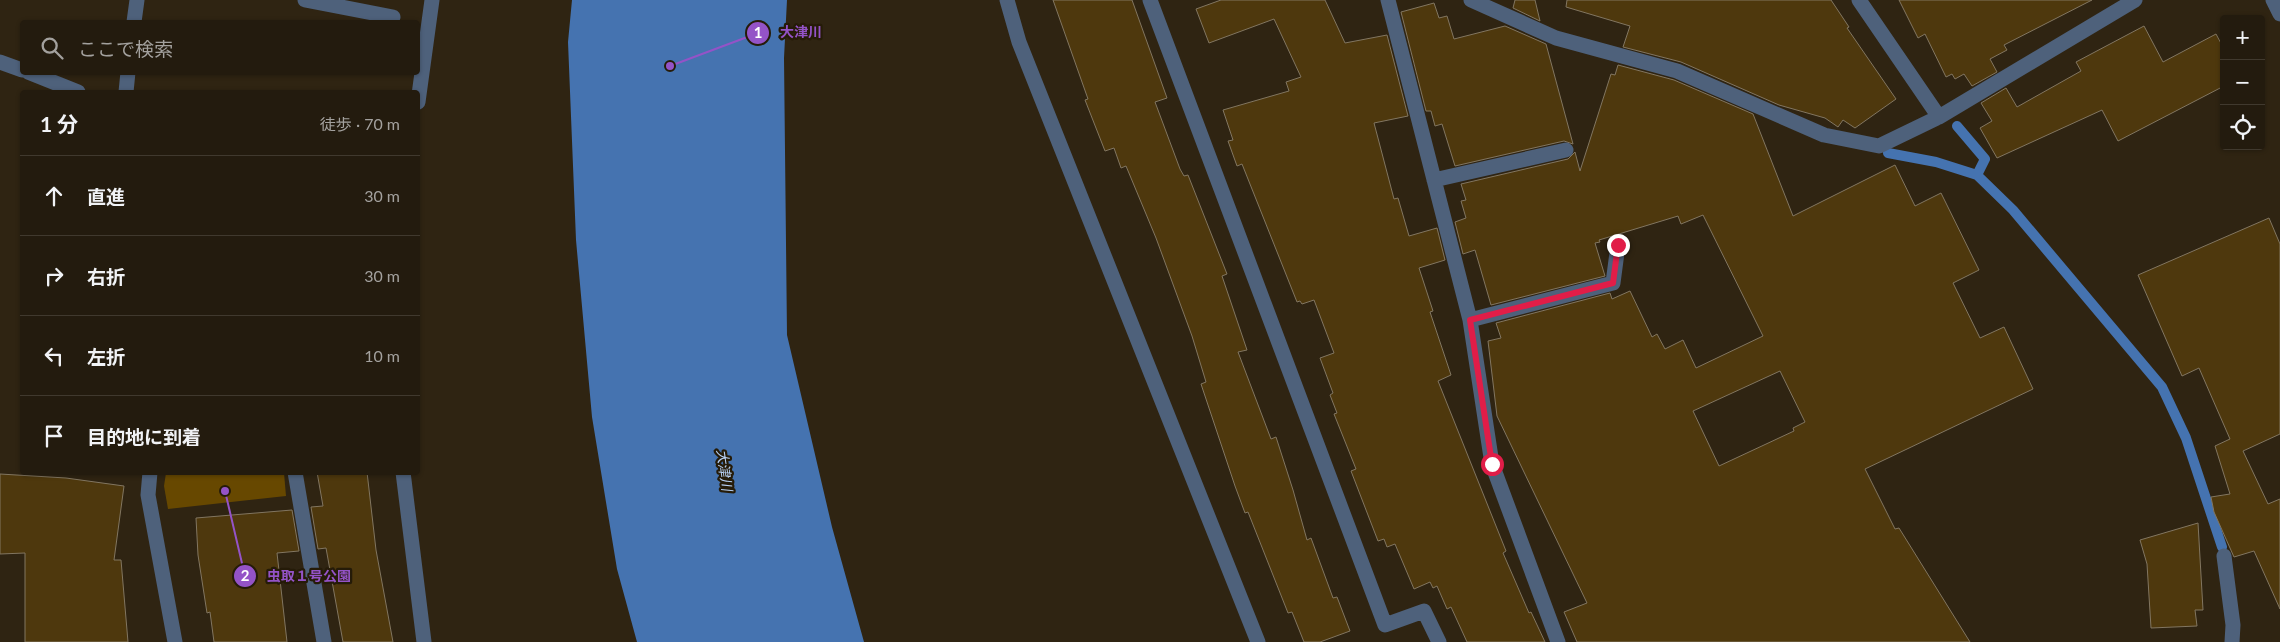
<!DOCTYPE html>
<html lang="ja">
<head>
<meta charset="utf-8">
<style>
	:root { --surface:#231b0e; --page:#2f281c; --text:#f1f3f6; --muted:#a3a19e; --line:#40392e }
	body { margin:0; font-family:Lato,"Noto Sans JP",sans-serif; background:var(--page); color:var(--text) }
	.controls { position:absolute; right:15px; top:15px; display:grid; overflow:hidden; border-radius:5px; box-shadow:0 1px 4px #0004 }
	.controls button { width:45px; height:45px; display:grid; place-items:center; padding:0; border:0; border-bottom:1px solid var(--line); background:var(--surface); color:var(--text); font:25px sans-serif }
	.stop { position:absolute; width:15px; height:15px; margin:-11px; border:4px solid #e11d48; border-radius:50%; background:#fff }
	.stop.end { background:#e11d48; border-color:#fff; box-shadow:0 1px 5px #0008 }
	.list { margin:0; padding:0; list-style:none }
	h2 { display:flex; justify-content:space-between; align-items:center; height:65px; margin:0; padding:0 20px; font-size:21px }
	h2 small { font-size:16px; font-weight:400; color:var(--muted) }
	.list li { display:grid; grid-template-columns:32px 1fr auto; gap:15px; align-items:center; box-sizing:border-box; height:80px; padding:0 20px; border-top:1px solid var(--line) }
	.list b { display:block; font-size:19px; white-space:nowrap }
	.list em { font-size:16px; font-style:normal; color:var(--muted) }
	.icon { flex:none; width:28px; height:28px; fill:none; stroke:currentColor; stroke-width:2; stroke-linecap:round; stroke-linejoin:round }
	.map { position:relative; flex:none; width:2280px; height:642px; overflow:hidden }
	.search { position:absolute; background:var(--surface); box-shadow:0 1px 4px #0004; left:20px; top:20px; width:400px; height:55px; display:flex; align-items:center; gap:12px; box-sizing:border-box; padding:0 18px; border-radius:5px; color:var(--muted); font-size:19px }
	.panel { position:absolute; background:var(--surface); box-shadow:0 1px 4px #0004; left:20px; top:90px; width:400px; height:385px; border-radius:5px }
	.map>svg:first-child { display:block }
</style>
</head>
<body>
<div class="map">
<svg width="2280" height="642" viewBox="0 0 2280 642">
	<rect width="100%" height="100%" fill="#2f2412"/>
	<path fill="#674800" d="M 166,473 L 284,473 L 286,496 L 168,509 L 164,486 Z"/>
	<path fill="#4573b0" d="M 572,0 L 787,0 L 784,58 L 787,335 L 832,527 L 864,642 L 637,642 L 617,569 L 592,417 L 576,240 L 568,42 Z"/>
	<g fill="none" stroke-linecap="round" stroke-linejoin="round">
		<path stroke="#4573b0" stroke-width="10" d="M 1957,126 L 1985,159 L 1977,175
			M 1888,153 L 1936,162 L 1977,175 L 2013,210 L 2162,387 L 2186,438 L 2222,547"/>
	</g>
	<path fill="#4e380d" stroke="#827661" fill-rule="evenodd" d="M 1053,0 L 1132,0 L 1167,98 L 1155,102 L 1180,169 L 1184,176 L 1188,175 L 1227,274 L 1222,276 L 1247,350 L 1238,352 L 1271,439 L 1276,437 L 1293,490 L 1307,540 L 1311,538 L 1333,598 L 1337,597 L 1350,631 L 1320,642 L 1304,642 L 1292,612 L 1288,613 L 1248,512 L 1245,513 L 1235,486 L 1201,384 L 1206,382 L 1192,336 L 1156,238 L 1126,166 L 1121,168 L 1114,148 L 1105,151 L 1085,100 L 1088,99 Z
		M 1221,0 L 1325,0 L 1345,43 L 1387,35 L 1408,116 L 1374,123 L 1394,199 L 1398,198 L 1409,236 L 1437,228 L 1445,260 L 1419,268 L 1433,311 L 1430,312 L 1451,375 L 1438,381 L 1506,551 L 1503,553 L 1529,613 L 1531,612 L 1545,642 L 1467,642 L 1451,607 L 1447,609 L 1437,586 L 1433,588 L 1430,582 L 1414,589 L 1395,544 L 1387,547 L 1384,539 L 1378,541 L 1351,471 L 1356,469 L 1334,414 L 1337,413 L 1330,395 L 1333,393 L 1320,358 L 1334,353 L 1314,300 L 1302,304 L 1300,301 L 1297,302 L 1242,164 L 1237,166 L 1228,141 L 1233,140 L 1223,110 L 1289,91 L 1286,82 L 1301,77 L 1274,19 L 1209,43 L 1196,9 Z
		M 1515,0 L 1535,0 L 1540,21 L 1513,8 Z
		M 1567,0 L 1831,0 L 1849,27 L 1847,28 L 1896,99 L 1855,128 L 1843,120 L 1838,127 L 1825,118 L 1779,105 L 1681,62 L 1623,47 L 1630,26 L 1566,7 Z
		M 1899,0 L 2092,0 L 2004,45 L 2007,50 L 1990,59 L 1997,72 L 1972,86 L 1964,74 L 1955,79 L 1952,74 L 1946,77 L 1925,34 L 1918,38 Z
		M 1434,3 L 1439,18 L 1447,16 L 1454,39 L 1505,26 L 1546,44 L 1573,144 L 1564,141 L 1455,166 L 1442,124 L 1435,126 L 1431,111 L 1426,111 L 1401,12 Z
		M 2144,26 L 2163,62 L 2216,34 L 2224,49 L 2224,86 L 2118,141 L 2102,110 L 1997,158 L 1980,128 L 1992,121 L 1981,103 L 2006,88 L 2017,107 L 2081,71 L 2076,62 Z
		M 1618,65 L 1674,80 L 1753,114 L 1793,216 L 1895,165 L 1915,206 L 1941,193 L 1979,270 L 1953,283 L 1980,338 L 2004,327 L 2033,389 L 1865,469 L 1895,529 L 1899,528 L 1970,642 L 1577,642 L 1564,612 L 1587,603 L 1497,416 L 1488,341 L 1501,338 L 1496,323 L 1610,293 L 1612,299 L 1630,291 L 1652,337 L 1657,334 L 1665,349 L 1683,340 L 1696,368 L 1763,336 L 1703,215 L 1681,224 L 1678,216 L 1599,240 L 1600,242 L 1595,243 L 1605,276 L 1491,305 L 1475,250 L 1463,254 L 1455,222 L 1466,218 L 1461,201 L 1466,200 L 1461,184 L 1568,159 L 1575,152 L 1580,171 L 1611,74 L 1615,75 ZM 1780,371 L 1805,422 L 1793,428 L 1794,431 L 1719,466 L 1693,411 Z
		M 2269,218 L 2280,244 L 2280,434 L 2243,451 L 2268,504 L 2280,499 L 2280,609 L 2254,551 L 2234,557 L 2214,512 L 2211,497 L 2230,494 L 2215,446 L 2230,439 L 2199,368 L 2182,376 L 2138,275 Z
		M 317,472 L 367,472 L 376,550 L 393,642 L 343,642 L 326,548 L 318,549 L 311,507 L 323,506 Z
		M 0,474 L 66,478 L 124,486 L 114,560 L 121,560 L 128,642 L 25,642 L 25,553 L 0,554 Z
		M 292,510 L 299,551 L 277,553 L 287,642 L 214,642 L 210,612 L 207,613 L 198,555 L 196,518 Z
		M 2198,523 L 2203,610 L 2195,610 L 2197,626 L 2151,628 L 2147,564 L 2140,540 Z"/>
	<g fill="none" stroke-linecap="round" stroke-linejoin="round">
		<path stroke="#4e617b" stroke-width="15" d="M 305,0 L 393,17
			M 1007,0 L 1019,42 L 1258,642
			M 1150,0 L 1385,625 L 1424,611 L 1439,642
			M 1388,0 L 1470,320 L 1492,464 L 1558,642
			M 1471,0 L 1556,38 L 1677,71 L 1824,135 L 1879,146 L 1939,117 L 2135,0
			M 1859,0 L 1939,117
			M 2273,0 L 2280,14
			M 134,22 L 137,0
			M 0,62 L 22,70
			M 28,72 L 78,92
			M 126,92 L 128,72
			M 418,102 L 432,0
			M 1434,180 L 1566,150
			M 1470,320 L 1613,283 L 1618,245
			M 150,472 L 148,495 L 175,642
			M 295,472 L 324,642
			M 403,472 L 424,642
			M 2224,556 L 2233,625 L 2232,642"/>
	</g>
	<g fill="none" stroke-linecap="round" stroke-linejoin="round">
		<path stroke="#e11d48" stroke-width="6" d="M 1492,464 L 1470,320 L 1613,283 L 1618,245"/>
	</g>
	<g text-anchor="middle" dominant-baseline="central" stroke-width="4.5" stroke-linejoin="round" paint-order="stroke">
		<g font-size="14" font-style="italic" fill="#b7d0f3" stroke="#251b08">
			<text transform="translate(725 470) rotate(82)">大津川</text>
		</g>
	</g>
	<path fill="none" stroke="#9453c7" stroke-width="2" d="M670 66L758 33M225 491L245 576"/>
	<g fill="#9453c7" stroke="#251b08" stroke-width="2">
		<circle cx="670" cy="66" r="5"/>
		<circle cx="225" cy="491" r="5"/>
		<circle cx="758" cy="33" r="12"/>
		<circle cx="245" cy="576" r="12"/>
	</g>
	<g font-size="15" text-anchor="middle" font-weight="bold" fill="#fff">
		<text x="758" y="38">1</text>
		<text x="245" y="581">2</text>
	</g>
	<g font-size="14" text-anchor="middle" font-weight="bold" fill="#9453c7" stroke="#251b08" stroke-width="4.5" stroke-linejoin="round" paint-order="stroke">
		<text x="801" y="37">大津川</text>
		<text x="309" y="581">虫取１号公園</text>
	</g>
</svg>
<div class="controls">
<button>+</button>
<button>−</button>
<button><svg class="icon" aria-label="locate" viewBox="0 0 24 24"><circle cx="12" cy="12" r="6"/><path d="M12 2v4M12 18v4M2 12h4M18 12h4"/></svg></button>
</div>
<div class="stop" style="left:1492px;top:464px"></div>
<div class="stop end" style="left:1618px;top:245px"></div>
<div class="search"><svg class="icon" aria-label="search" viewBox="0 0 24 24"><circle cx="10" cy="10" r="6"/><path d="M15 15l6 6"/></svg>ここで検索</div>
<section class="panel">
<h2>1 分<small>徒歩 · 70 m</small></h2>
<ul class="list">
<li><svg class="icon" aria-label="ahead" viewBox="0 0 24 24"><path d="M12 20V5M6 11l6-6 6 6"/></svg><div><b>直進</b></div><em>30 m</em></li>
<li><svg class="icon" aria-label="right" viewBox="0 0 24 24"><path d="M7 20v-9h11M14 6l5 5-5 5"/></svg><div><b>右折</b></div><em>30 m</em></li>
<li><svg class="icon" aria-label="left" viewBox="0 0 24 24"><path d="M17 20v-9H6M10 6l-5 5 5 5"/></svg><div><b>左折</b></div><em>10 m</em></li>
<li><svg class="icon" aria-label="arrive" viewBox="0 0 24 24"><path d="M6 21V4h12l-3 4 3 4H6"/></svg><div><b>目的地に到着</b></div></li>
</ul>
</section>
</div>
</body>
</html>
